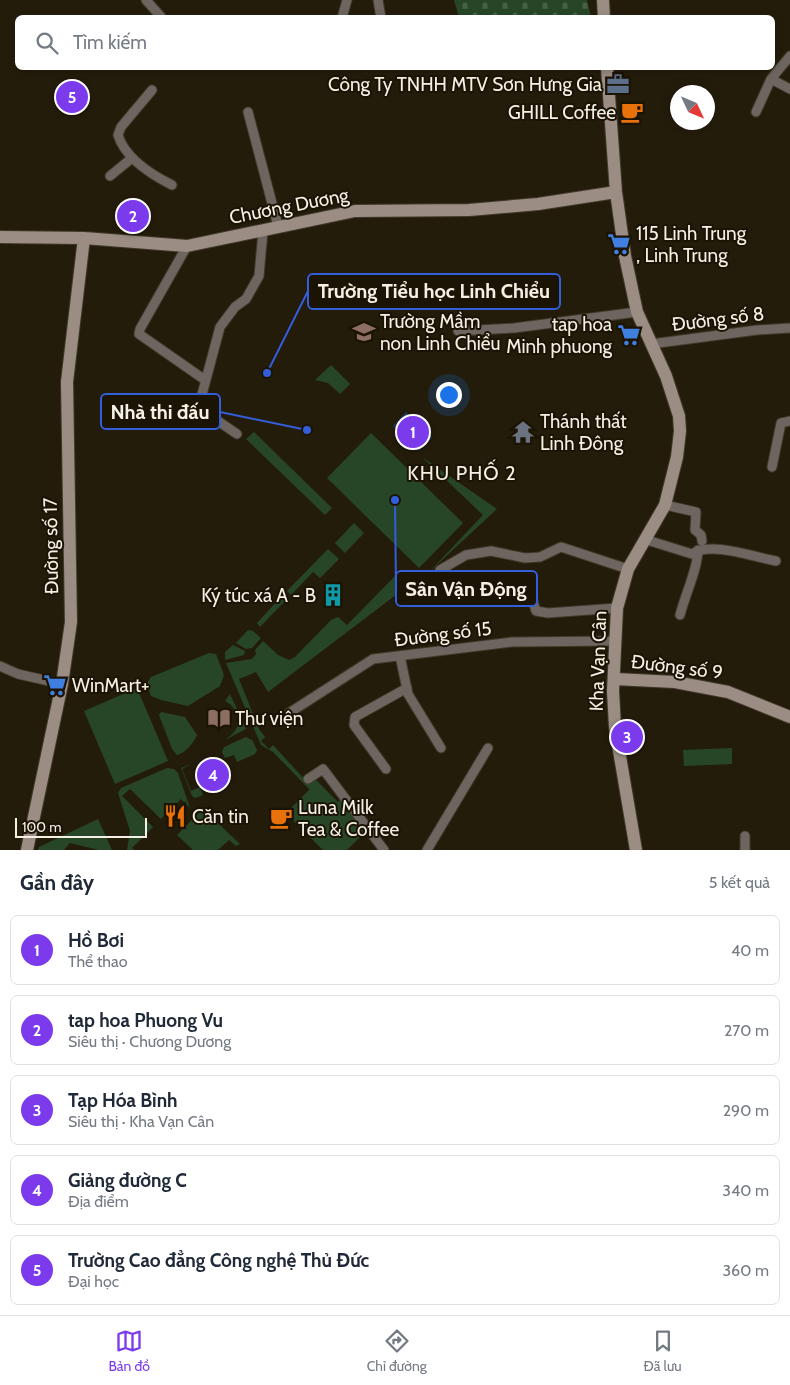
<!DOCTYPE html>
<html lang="vi">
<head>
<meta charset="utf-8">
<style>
	:root { --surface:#fff; --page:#f2f2f3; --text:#1f2937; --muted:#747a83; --line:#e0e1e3; --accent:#7c3aed }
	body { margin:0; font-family:Cabin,sans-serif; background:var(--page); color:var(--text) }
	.compass { position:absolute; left:670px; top:85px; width:45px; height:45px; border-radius:50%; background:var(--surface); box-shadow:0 2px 8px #0003; rotate:134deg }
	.scale { position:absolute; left:15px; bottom:12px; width:132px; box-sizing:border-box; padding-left:5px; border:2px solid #f5f0e5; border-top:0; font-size:14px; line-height:18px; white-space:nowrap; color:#f5f0e5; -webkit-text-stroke:4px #1b1303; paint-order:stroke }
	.you { position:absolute; left:448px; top:394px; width:18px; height:18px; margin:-12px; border:4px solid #fff; border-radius:50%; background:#1a73e8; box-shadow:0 0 0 8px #1a73e833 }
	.badge { display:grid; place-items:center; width:32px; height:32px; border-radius:50%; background:var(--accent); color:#fff; font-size:16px; font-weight:700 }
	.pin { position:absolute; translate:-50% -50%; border:2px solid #fff; box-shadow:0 1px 5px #0006 }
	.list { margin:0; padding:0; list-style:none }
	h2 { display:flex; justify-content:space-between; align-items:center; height:65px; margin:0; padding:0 20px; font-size:21px }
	h2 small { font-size:16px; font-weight:400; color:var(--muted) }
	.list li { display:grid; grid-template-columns:32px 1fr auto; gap:15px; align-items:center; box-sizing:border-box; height:70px; margin:0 10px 10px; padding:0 10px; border:1px solid var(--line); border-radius:8px }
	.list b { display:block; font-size:19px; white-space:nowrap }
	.list p { margin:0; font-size:16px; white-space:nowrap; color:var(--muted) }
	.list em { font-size:16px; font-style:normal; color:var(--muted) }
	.icon { flex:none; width:28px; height:28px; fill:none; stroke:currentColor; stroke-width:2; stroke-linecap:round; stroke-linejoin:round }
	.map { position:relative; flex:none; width:790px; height:850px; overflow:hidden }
	.search { position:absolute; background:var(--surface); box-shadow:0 2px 8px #0003; left:15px; right:15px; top:15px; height:55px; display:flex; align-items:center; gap:12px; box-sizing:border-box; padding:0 18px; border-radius:8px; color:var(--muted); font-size:19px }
	.sheet { height:465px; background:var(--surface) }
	nav { display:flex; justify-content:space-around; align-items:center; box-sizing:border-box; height:70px; border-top:1px solid var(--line); background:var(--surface); font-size:14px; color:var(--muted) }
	nav a { display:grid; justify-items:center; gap:2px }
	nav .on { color:var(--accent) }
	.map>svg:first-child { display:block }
</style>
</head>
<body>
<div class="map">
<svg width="790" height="850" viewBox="0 0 790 850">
	<defs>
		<pattern id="cemetery-stones" width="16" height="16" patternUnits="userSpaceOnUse" patternTransform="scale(1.25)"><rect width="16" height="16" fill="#274627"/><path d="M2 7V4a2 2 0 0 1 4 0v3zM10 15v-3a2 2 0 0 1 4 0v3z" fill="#476146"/></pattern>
	</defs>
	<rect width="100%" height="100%" fill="#241c0b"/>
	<path fill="#274627" d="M 331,365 L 350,384 L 340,394 L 328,383 L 315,380 Z
		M 254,432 L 332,508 L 325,515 L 246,439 Z
		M 371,433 L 463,523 L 419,568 L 327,478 Z
		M 422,457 L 497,509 L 428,573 L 483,515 Z
		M 354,523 L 364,533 L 345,553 L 335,543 Z
		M 328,549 L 339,559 L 320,578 L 313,572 L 291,595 L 287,591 Z
		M 401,570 L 413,582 L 268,692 L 256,672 L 239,679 L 259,729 L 265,737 L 261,741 L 269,749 L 273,745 L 307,782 L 314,778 L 338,802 L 342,797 L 353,812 L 351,815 L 366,831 L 347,850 L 323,850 L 286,813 L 311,788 L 309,789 L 273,752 L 261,745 L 226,663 L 252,659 L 256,654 L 255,650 L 263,641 L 278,655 L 289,660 L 295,657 L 331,620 L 338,617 L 347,625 Z
		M 281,597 L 285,601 L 260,627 L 257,623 Z
		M 248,630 L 253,631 L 261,638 L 252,648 L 246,649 L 236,643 Z
		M 233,645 L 245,651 L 244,655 L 225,660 L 225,652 Z
		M 209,653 L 216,654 L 224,675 L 220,686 L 188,706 L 161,700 L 151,696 L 147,683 L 151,677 Z
		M 137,688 L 168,761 L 115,784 L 84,711 Z
		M 230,694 L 246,729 L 225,740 C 227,738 231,736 234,732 C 243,721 237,707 225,701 Z
		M 161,712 L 185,717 L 197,735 C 194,743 185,753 177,755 L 172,749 L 159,715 Z
		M 246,737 L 252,740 L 257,750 L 255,754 L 237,762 L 234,755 L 225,758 L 222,752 L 224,747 Z
		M 732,748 L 732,764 L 684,766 L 683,750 Z
		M 191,764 L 182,769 L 191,791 L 200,787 L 203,795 L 195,798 L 192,796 L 181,768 Z
		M 167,768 L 174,769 L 178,773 L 190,808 L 181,799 L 161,819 L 130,789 L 122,796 L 153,827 L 132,848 L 134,850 L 127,850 L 130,831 L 118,793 L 121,788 Z
		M 203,809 L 240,844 L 236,846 L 229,840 L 218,850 L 193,850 L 177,835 Z
		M 98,819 L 112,850 L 99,850 L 70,843 L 64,850 L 38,850 L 39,847 Z"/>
	<path fill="url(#cemetery-stones)" d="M 454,0 L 587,0 L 591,17 L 459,17 Z"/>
	<path fill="#1f3a5f" d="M 406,412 L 432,438 L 419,451 L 393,426 Z"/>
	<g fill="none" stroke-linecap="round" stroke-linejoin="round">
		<defs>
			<path id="street" d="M 146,0 L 162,18
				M 378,0 L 381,18
				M 342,18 L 347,0
				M 771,79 L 790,89
				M 152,90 L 121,127 L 118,135 C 125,158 152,175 172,185
				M 248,112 L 278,226
				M 756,112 L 771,79 L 790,56
				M 110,176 L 132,158
				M 187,246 L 140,329 L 139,334 L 205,380
				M 458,331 L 514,328 L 637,312
				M 651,344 L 757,330 L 790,328
				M 237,434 L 212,417 L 200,402 L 220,327 L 235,307 L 246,299 L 259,276 L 263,231
				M 772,467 L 781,423 L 790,421
				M 665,505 L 696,512 L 695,530 L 701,535 L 702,541
				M 647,540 L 692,554 C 711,541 753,557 776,561
				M 440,570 L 466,555 L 491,551 L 525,558 L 540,557 L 561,547 L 628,569
				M 416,593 C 455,586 491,583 530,592 L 536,611 L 548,613 L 617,608
				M 680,615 C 685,595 698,568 698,550
				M 400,656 L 408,694 L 441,748
				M 0,666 L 18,674 L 62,684
				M 289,713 L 373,659 L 512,642 L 616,641
				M 386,769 L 354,725 L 355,717 L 407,688
				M 308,779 L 323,769 L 384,850
				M 745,836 L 745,850
				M 427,850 L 488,748"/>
			<path id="secondary" d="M 603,0 L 604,18
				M 607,68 L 616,192 L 625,256 L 637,312 L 666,376 L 679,416 L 680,431 L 677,457 L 665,505 L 628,569 L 617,608 L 613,691 L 615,727 L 636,850
				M 0,237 L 84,238 L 187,246 L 355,211 L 469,210 L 538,204 L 616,192
				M 615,679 L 675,682 L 728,692 L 790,717
				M 27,850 L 62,684 L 71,622 L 67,382 L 84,238"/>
		</defs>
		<use href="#street" stroke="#413a2a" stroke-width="11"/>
		<use href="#secondary" stroke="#413a2a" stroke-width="14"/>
		<use href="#street" stroke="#6d655f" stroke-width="9"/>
		<use href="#secondary" stroke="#9c8d84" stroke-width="12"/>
	</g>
	<defs>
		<symbol id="office-bare" viewBox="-9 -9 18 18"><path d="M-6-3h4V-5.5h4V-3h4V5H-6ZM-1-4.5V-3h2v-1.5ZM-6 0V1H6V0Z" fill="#5c6f8a" stroke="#1b1303" stroke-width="2.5" paint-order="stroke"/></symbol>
		<symbol id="cafe-bare" viewBox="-9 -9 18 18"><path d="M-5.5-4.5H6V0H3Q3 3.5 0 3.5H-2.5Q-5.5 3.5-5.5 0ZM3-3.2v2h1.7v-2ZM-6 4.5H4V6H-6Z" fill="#e8710a" stroke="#1b1303" stroke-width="2.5" paint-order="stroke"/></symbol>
		<symbol id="supermarket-bare" viewBox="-9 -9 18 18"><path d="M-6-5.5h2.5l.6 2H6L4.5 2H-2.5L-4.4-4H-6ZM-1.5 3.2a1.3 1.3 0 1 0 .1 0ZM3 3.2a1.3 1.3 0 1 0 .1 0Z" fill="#3f7fe0" stroke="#1b1303" stroke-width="2.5" paint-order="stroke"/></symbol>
		<symbol id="school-bare" viewBox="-9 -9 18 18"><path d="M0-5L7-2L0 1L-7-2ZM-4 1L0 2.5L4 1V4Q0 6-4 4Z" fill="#8d6e63" stroke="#1b1303" stroke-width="2.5" paint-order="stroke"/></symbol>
		<symbol id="temple-bare" viewBox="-9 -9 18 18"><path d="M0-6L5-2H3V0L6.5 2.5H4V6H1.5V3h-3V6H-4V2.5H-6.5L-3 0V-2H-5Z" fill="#6b7280" stroke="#1b1303" stroke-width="2.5" paint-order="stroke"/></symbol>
		<symbol id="building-bare" viewBox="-9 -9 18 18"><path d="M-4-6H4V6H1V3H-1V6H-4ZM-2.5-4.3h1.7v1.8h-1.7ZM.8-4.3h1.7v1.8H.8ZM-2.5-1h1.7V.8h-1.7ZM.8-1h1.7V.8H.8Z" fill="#0f9aa8" stroke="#1b1303" stroke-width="2.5" paint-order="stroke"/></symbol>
		<symbol id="library-bare" viewBox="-9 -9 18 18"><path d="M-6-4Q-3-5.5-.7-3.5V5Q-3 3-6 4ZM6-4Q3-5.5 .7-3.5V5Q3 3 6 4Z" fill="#8d6e63" stroke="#1b1303" stroke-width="2.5" paint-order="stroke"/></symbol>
		<symbol id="restaurant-bare" viewBox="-9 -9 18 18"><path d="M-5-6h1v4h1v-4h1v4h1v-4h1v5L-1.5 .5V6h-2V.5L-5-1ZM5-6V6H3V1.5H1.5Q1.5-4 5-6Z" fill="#e8710a" stroke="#1b1303" stroke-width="2.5" paint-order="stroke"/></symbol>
	</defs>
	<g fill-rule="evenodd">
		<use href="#office-bare" x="602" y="68" width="32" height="32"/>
		<use href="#cafe-bare" x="616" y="96" width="32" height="32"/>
		<use href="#supermarket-bare" x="603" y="228" width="32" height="32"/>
		<use href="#school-bare" x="348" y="316" width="32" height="32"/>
		<use href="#supermarket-bare" x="613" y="319" width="32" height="32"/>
		<use href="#temple-bare" x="507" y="416" width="32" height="32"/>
		<use href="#building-bare" x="317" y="579" width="32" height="32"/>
		<use href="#supermarket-bare" x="39" y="669" width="32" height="32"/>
		<use href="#library-bare" x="203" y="702" width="32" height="32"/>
		<use href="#restaurant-bare" x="159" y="800" width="32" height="32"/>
		<use href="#cafe-bare" x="265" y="802" width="32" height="32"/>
	</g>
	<g text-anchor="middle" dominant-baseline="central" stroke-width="4" stroke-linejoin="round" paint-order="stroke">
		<g font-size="19" fill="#f5f0e5" stroke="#1b1303" text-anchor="start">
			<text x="602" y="84" text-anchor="end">Công Ty TNHH MTV Sơn Hưng Gia</text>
			<text x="616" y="112" text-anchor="end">GHILL Coffee</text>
			<text x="636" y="233">115 Linh Trung<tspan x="636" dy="22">, Linh Trung</tspan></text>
			<text x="380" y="321">Trường Mầm<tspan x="380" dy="22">non Linh Chiểu</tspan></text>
			<text x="612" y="324" text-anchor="end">tap hoa<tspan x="612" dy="22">Minh phuong</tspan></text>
			<text x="540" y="421">Thánh thất<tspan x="540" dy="22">Linh Đông</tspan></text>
			<text x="316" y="595" text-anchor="end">Ký túc xá A - B</text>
			<text x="72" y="685">WinMart+</text>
			<text x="235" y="718">Thư viện</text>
			<text x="298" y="807">Luna Milk<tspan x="298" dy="22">Tea &amp; Coffee</tspan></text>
			<text x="192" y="816">Căn tin</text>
		</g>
		<g font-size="19" fill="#f5f0e5" stroke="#1b1303">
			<text transform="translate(289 206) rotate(-11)">Chương Dương</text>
			<text transform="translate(718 319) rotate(-7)">Đường số 8</text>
			<text transform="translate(51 546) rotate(-91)">Đường số 17</text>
			<text transform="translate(443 634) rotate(-7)">Đường số 15</text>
			<text transform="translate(598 661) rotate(-88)">Kha Vạn Cân</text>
			<text transform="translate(677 667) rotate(7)">Đường số 9</text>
		</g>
		<g font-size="20" letter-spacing="1" fill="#f5f0e5" stroke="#1b1303">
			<text x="462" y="473">KHU PHỐ 2</text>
		</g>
	</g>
	<path fill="none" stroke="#335ed9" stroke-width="2" d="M267 373L308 291M307 430L220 412M395 500L396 589"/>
	<g fill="#335ed9" stroke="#1b1303" stroke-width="2">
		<circle cx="267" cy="373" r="5"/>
		<circle cx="307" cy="430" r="5"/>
		<circle cx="395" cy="500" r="5"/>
	</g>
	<g fill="#1b1303" stroke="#335ed9" stroke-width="2">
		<rect x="308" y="274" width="252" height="35" rx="5"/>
		<rect x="101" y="394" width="119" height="35" rx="5"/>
		<rect x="396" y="571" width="141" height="35" rx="5"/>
	</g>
	<g font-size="20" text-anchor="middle" font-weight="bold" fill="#f5f0e5">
		<text x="434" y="298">Trường Tiểu học Linh Chiểu</text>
		<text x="160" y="419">Nhà thi đấu</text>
		<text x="466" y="596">Sân Vận Động</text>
	</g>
</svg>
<svg class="compass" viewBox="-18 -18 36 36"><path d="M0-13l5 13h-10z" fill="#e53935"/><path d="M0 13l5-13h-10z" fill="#747a83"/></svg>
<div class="scale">100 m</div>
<div class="you"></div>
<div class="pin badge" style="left:413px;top:432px">1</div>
<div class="pin badge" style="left:133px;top:216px">2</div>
<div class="pin badge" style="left:627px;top:737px">3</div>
<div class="pin badge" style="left:213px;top:775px">4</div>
<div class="pin badge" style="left:72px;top:97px">5</div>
<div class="search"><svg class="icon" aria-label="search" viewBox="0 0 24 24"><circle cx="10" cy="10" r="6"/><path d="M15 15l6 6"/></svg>Tìm kiếm</div>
</div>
<section class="sheet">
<h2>Gần đây<small>5 kết quả</small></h2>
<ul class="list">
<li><span class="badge">1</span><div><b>Hồ Bơi</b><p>Thể thao</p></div><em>40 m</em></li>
<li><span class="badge">2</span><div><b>tap hoa Phuong Vu</b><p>Siêu thị · Chương Dương</p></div><em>270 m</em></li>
<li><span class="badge">3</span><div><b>Tạp Hóa Bình</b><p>Siêu thị · Kha Vạn Cân</p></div><em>290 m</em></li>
<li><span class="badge">4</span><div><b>Giảng đường C</b><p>Địa điểm</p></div><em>340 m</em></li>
<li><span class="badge">5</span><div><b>Trường Cao đẳng Công nghệ Thủ Đức</b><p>Đại học</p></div><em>360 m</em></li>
</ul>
</section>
<nav>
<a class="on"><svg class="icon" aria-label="map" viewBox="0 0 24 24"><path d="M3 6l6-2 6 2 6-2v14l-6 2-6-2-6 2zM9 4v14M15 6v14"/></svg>Bản đồ</a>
<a><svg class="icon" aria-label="directions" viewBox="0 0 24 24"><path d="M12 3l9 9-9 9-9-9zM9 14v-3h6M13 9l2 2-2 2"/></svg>Chỉ đường</a>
<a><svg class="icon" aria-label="saved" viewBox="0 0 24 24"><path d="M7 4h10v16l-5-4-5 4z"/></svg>Đã lưu</a>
</nav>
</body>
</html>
